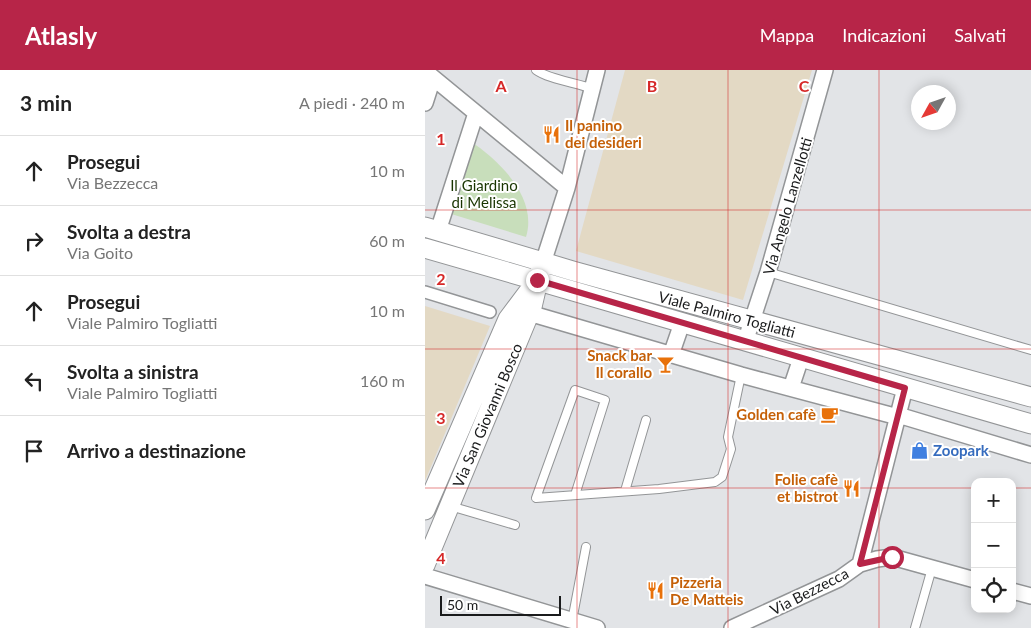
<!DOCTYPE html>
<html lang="it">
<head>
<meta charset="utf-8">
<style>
	:root { --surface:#fff; --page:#f2f2f2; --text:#222; --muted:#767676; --line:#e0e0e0; --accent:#b72548 }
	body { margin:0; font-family:Lato,sans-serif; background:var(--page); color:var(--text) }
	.controls { position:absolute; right:15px; bottom:15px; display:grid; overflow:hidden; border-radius:10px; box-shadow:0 2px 12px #0003 }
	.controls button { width:45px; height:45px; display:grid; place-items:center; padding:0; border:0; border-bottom:1px solid var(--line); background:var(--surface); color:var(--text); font:25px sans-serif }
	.compass { position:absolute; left:486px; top:15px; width:45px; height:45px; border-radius:50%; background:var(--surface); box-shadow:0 2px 12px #0003; rotate:230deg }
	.scale { position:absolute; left:15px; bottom:12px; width:121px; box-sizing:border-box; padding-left:5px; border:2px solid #1a1b1c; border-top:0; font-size:14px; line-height:18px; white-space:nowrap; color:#1a1b1c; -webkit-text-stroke:4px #fff; paint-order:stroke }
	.stop { position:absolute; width:15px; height:15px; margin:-11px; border:4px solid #b72548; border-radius:50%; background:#fff }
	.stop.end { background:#b72548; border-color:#fff; box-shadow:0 1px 5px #0008 }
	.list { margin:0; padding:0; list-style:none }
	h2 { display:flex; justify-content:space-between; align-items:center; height:65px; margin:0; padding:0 20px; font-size:21px }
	h2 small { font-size:16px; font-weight:400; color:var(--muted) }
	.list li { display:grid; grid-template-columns:32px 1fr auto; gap:15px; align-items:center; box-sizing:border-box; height:70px; padding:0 20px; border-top:1px solid var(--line) }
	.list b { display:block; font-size:19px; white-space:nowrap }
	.list p { margin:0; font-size:16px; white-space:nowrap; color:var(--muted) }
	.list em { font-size:16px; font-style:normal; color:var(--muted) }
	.icon { flex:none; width:28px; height:28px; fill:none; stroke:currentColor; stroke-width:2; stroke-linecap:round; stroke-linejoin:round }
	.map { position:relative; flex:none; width:606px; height:558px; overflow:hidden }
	header { display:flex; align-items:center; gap:30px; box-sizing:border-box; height:70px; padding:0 25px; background:var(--accent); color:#fff }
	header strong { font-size:24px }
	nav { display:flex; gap:28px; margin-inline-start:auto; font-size:18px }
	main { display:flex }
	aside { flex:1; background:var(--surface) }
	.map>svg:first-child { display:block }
</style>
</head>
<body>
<header>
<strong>Atlasly</strong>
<nav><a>Mappa</a><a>Indicazioni</a><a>Salvati</a></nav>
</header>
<main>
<aside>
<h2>3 min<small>A piedi · 240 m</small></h2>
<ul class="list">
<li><svg class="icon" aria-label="ahead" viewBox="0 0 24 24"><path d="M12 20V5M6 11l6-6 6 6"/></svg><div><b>Prosegui</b><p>Via Bezzecca</p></div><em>10 m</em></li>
<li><svg class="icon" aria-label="right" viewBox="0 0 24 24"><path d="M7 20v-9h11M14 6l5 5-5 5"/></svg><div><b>Svolta a destra</b><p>Via Goito</p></div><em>60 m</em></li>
<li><svg class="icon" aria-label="ahead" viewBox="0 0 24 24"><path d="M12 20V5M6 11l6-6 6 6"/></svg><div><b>Prosegui</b><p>Viale Palmiro Togliatti</p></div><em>10 m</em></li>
<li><svg class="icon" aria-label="left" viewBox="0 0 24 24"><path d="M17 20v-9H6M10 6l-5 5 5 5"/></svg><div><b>Svolta a sinistra</b><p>Viale Palmiro Togliatti</p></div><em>160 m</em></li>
<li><svg class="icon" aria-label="arrive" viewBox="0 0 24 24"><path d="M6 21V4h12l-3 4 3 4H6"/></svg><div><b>Arrivo a destinazione</b></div></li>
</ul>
</aside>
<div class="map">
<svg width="606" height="558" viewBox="0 0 606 558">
	<rect width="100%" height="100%" fill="#e2e4e7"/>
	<path fill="#e3d9c4" d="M 200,0 L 387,0 L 318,230 L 151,181 Z
		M 0,236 L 65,256 L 0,411 Z"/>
	<path fill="#c8debb" d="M 45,71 C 75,91 113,128 101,167 L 23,143 Z"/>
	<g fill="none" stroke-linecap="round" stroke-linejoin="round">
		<defs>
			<path id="service" d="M 111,0 C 123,9 152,13 168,19
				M 343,202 L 606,280
				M 200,421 L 221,350
				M 150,425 L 180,330 L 150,320 L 111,428 L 234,419 L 290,412 L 297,407 L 306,379 L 303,367 L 316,305
				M 25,436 L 90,455
				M 147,551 L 161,477
				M 490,558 L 507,498"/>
			<path id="pedestrian" d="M 0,222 L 65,242"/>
			<path id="minor" d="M 0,1 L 142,118
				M 0,33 L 8,8
				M 13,161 L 51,43
				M 118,193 L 142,118 L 172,0
				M 104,243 L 316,305 L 473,347
				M 320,272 L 343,202 L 400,0
				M 246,285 L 257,253
				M 366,318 L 376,288
				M 473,345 L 606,385
				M 435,494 L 480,318
				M 0,506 L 172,558
				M 587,521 L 606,526
				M 307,558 L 414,509 L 435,494 L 452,489 L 467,487 L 550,510"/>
			<path id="tertiary" d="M 0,157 L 148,201 L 606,327
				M 0,178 L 606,354
				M 0,440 L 83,249 L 110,213
				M 0,495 L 107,237 L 116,198"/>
		</defs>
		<use href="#service" stroke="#939597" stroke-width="10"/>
		<use href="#pedestrian" stroke="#939597" stroke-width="14"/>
		<use href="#minor" stroke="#939597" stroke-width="18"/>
		<use href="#tertiary" stroke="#939597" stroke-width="21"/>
		<use href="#service" stroke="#fff" stroke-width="8"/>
		<use href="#pedestrian" stroke="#fff" stroke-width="11"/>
		<use href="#minor" stroke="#fff" stroke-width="15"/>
		<use href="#tertiary" stroke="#fff" stroke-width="19"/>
	</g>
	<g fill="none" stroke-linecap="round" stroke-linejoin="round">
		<path stroke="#b72548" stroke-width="6" d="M 112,210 L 480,318 L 435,494 L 467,487"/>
	</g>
	<path fill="none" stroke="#d62828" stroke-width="1" stroke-opacity="0.55" d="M 152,0 L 152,558M 303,0 L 303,558M 454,0 L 454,558M 0,140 L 606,140M 0,279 L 606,279M 0,418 L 550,418M 587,418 L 606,418"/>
	<defs>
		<symbol id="restaurant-bare" viewBox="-9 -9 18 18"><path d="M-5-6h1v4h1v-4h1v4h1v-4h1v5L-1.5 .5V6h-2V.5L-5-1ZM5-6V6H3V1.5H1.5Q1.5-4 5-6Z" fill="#e8710a" stroke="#fff" stroke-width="2.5" paint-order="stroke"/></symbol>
		<symbol id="bar-bare" viewBox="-9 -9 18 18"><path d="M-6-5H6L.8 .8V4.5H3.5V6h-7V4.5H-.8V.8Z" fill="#e8710a" stroke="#fff" stroke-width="2.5" paint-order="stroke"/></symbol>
		<symbol id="cafe-bare" viewBox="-9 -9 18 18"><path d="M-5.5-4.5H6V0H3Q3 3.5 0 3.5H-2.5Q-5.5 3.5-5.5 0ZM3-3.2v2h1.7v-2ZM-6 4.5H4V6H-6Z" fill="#e8710a" stroke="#fff" stroke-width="2.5" paint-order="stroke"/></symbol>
		<symbol id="shop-bare" viewBox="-9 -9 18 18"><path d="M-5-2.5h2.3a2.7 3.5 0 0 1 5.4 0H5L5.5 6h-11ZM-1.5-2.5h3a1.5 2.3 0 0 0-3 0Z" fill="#3f7fe0" stroke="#fff" stroke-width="2.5" paint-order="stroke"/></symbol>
	</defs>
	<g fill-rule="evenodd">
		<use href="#restaurant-bare" x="114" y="52" width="25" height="25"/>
		<use href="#bar-bare" x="228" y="282" width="25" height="25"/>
		<use href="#cafe-bare" x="392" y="332" width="25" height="25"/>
		<use href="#shop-bare" x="482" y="368" width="25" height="25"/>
		<use href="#restaurant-bare" x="414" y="406" width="25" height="25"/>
		<use href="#restaurant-bare" x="218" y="508" width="25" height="25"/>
	</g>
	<g text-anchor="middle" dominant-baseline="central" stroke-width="4" stroke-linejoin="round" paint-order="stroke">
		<g font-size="15" font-weight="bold" fill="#c56008" stroke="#fff" text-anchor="end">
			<text x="140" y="55" text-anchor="start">Il panino<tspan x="140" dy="17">dei desideri</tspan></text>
			<text x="227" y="285">Snack bar<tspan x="227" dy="17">Il corallo</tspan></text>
			<text x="391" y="344">Golden cafè</text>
			<text x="413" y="409">Folie cafè<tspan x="413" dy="17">et bistrot</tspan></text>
			<text x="245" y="512" text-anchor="start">Pizzeria<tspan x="245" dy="17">De Matteis</tspan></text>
		</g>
		<g font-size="15" fill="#193500" stroke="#fff">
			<text x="59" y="115">Il Giardino<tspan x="59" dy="17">di Melissa</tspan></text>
		</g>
		<g font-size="15" fill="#1a1b1c" stroke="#fff">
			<text transform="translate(362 136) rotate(-74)">Via Angelo Lanzellotti</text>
			<text transform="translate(302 244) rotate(15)">Viale Palmiro Togliatti</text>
			<text transform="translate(62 345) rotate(-67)">Via San Giovanni Bosco</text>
			<text transform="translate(384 521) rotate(-27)">Via Bezzecca</text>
		</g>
		<g font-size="15" font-weight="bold" fill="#366cbe" stroke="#fff" text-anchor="start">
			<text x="508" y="380">Zoopark</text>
		</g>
	</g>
	<g font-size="16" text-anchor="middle" font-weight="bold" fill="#d62828" stroke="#fff" stroke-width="4" stroke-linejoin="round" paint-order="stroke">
		<text x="76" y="22">A</text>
		<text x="227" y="22">B</text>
		<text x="379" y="22">C</text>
		<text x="16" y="75">1</text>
		<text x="16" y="215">2</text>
		<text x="16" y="354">3</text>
		<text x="16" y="494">4</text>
	</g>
</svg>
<div class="controls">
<button>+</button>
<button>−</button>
<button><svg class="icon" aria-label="locate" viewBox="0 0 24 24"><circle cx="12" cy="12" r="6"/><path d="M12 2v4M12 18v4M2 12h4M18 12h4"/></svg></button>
</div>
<svg class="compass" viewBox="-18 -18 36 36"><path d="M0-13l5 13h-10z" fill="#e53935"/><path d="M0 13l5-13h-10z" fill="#767676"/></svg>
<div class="scale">50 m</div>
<div class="stop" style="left:467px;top:487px"></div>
<div class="stop end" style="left:112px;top:210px"></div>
</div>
</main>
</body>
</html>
